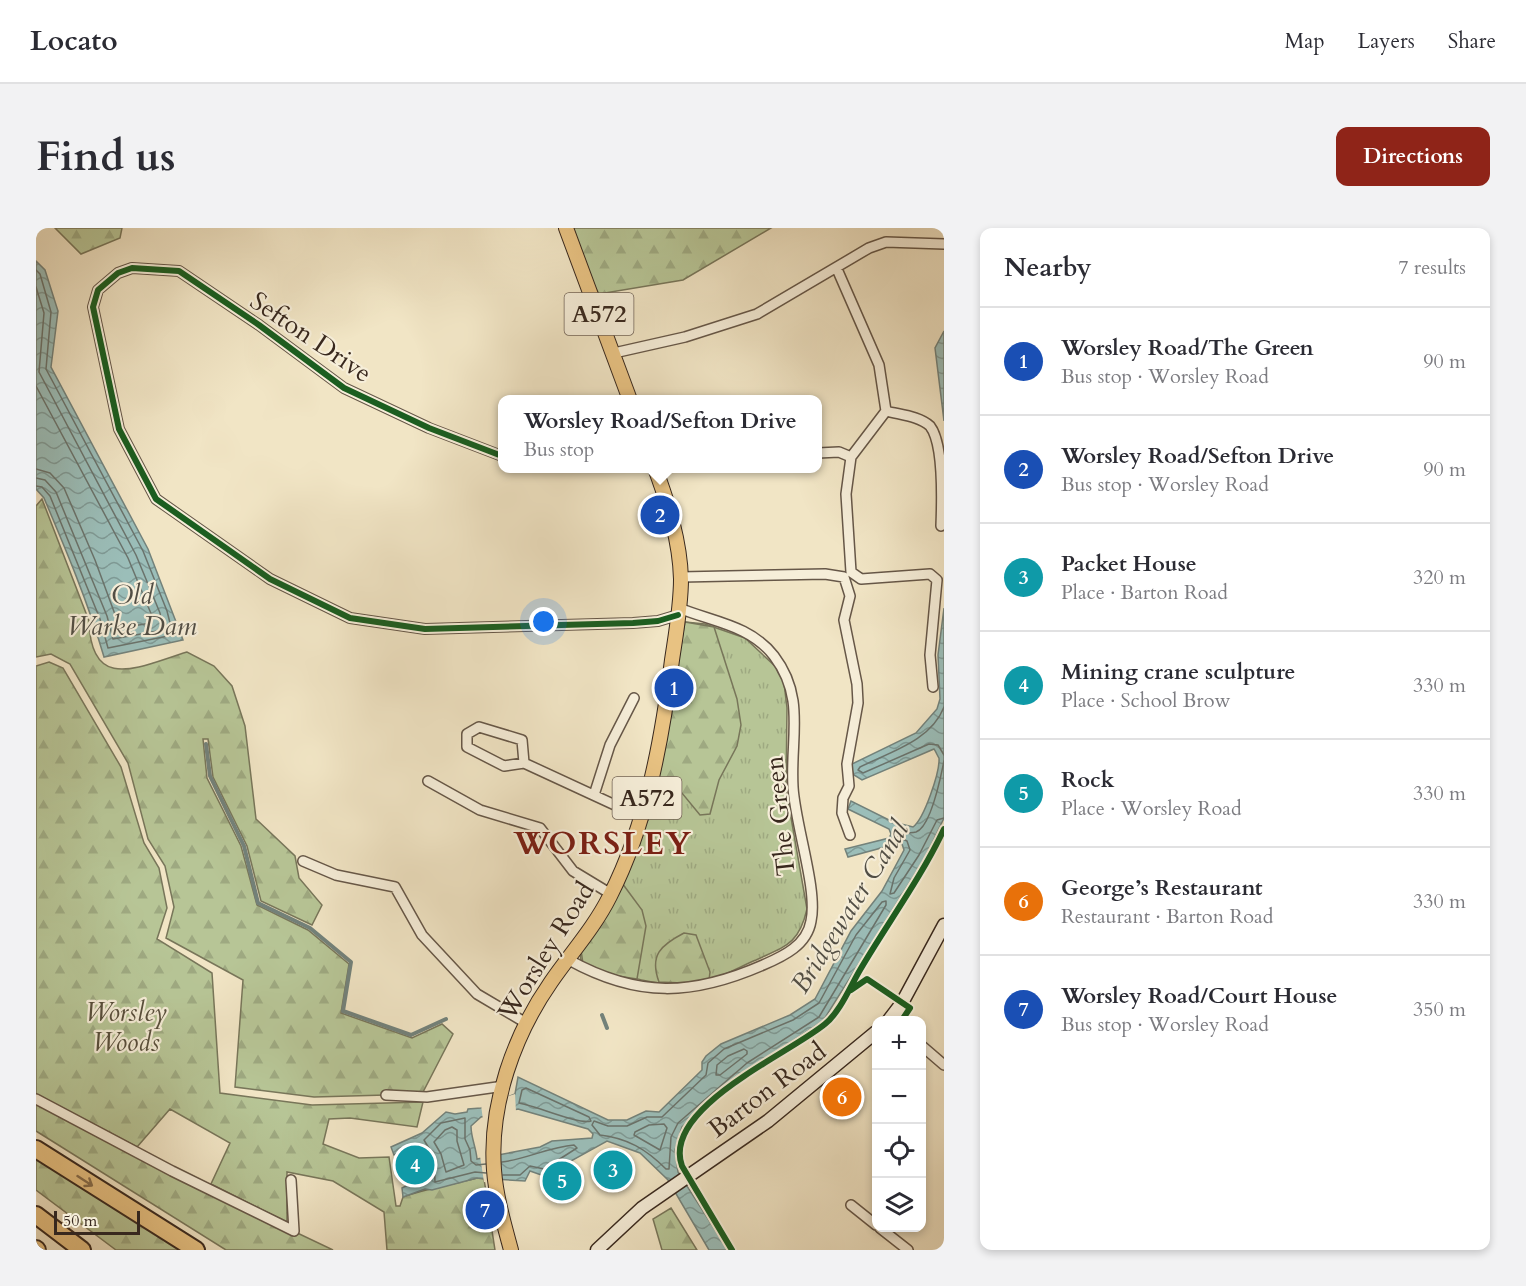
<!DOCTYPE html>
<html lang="en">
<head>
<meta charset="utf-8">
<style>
	:root { --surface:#fff; --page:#f2f2f3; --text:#2b2b33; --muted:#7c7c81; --line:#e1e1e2; --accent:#8f2418 }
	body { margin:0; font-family:Cardo,serif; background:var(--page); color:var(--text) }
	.controls { position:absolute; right:18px; bottom:18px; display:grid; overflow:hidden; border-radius:12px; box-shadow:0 3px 9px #0003 }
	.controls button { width:54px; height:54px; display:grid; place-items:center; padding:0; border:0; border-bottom:2px solid var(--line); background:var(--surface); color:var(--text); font:30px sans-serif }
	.scale { position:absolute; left:18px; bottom:15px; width:86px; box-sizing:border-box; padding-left:6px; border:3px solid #38281e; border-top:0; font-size:16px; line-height:21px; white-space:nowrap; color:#38281e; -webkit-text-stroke:4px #f6eed9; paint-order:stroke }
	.you { position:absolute; left:508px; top:394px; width:21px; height:21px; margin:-15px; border:4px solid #fff; border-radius:50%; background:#1a73e8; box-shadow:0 0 0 9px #1a73e833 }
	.badge { display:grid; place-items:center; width:39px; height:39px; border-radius:50%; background:var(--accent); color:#fff; font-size:20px; font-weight:700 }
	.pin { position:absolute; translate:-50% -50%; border:3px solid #fff; box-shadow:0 2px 6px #0006 }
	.popup { position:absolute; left:462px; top:167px; width:324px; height:78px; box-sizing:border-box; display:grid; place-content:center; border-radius:12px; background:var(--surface); filter:drop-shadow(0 2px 4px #0005); font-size:20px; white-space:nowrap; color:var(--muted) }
	.popup b { font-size:22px; color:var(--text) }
	.popup::after { content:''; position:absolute; left:50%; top:100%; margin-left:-12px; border:12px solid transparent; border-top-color:var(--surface) }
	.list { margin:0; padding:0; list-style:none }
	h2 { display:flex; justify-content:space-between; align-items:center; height:78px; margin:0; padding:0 24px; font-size:26px }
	h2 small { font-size:20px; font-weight:400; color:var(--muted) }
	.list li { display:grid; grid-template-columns:39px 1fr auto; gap:18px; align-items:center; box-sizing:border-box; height:108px; padding:0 24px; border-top:2px solid var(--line) }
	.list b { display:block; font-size:22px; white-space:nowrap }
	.list p { margin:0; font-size:20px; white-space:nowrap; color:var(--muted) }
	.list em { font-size:20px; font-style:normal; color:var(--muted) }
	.icon { flex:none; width:33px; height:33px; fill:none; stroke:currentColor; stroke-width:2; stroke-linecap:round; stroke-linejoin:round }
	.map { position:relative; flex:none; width:908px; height:1022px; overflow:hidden; border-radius:12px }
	header { display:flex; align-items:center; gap:36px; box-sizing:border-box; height:84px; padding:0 30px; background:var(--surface); border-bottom:2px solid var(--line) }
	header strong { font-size:28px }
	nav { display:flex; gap:33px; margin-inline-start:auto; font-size:21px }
	.intro { display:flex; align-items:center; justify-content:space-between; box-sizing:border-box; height:144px; padding:0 36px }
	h1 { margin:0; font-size:42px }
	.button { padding:15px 27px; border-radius:12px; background:var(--accent); color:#fff; font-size:21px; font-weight:700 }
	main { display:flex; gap:36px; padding:0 36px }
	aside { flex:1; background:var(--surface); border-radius:12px; box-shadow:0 3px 9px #0003 }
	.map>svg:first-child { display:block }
</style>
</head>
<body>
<header>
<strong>Locato</strong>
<nav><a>Map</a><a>Layers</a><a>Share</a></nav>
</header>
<div class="intro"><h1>Find us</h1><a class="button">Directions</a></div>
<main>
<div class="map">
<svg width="908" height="1022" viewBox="0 0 908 1022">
	<defs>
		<pattern id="grass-tufts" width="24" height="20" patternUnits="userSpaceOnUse" patternTransform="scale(1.5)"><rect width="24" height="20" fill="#b7c596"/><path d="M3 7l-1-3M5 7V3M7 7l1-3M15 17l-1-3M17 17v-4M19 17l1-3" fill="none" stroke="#9ea981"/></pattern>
		<pattern id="forest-firs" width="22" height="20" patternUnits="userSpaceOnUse" patternTransform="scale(1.5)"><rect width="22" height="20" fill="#b7c596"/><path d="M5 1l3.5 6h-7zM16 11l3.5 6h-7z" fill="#9ea981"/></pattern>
		<pattern id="water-waves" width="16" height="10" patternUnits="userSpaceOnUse" patternTransform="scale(1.5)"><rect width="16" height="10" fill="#9bbeb9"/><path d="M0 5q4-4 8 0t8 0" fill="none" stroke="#7f9a96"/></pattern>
	</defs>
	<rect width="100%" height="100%" fill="#f1e5c5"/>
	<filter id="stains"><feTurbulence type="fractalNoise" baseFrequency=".00333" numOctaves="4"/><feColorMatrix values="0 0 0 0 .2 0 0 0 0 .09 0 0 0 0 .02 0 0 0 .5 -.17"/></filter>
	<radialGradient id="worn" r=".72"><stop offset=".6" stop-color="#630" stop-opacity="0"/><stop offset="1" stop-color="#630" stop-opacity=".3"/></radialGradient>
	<path fill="url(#grass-tufts)" stroke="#78765a" stroke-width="1.5" d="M 649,394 L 669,396 L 709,410 L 741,440 L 748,455 L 751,480 L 750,561 L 771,681 C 763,716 750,718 720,732 C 703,739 687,749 669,753 C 626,762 584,748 545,732 L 544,727 L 565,697 L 580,670 L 628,516 Z"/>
	<path fill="url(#forest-firs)" stroke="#78765a" stroke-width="1.5" d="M 19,0 L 86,0 L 84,10 L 45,26 Z
		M 526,0 L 735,0 L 647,52 L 563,66 Z
		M 6,271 L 53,393 C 55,466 104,438 151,424 L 178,438 L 196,458 L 209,498 L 220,591 L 259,628 L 263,650 L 286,677 L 276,697 L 225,673 L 211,618 L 177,549 L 172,511 L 167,511 L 171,550 L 205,618 L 221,677 L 272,702 L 313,736 L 305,785 L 376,810 L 406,796 L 417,806 L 386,866 L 278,869 L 199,859 L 207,752 L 130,710 L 138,679 L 129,638 L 112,611 L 92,535 L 34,436 L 15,426 L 0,429 L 0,278 Z
		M 649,394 L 678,399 L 701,471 L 705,497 L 701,518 L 683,552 L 674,586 L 664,587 L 646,565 L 639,562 L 616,572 Z
		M 13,434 L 27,440 L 85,539 L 108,615 L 123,640 L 131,680 L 121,711 L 176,745 L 184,865 L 276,877 L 387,874 L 381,899 L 314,890 L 293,891 L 287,916 L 323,930 L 353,929 L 360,978 L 364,978 L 367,969 C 391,960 416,957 441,950 L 448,951 L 459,1022 L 351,1022 L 348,984 L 297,953 L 251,944 L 251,994 L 175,956 L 194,915 L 134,881 L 101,919 L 0,866 L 0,438 Z
		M 586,655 L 606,682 L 610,698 L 601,751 L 575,747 L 547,736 L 545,722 L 565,697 Z
		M 648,705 L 660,707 L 674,744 L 673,752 L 647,755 L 623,754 C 613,727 625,717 648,705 Z
		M 0,873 L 194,973 L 297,1022 L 190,1022 L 0,903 Z
		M 0,927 L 149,1022 L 80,1022 L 0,962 Z
		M 635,980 L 661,1022 L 626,1022 L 617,991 Z"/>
	<path fill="url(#water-waves)" stroke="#73827b" stroke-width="1.5" fill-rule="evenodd" d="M 0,33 L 9,42 L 22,83 L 15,139 L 112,321 L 147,412 L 68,429 C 52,374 30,322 8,270 L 0,261 Z
		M 908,103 L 908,193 L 899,120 Z
		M 908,380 L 908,590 L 889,630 L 787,793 L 715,840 L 646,899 L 639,922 L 642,944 L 692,1022 L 673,1022 L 632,952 L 604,925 L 571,913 L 508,948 L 494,943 L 489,953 L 441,950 L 396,962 L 389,961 L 367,969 L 366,960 L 392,947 L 392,930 L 383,918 L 377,917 L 358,927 L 355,919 L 386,905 L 410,884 L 419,886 L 431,884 L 432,881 L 445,880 L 479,866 L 482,849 L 572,892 L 591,892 L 610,883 L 623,884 L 666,842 L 666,834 L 670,828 L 685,816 L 754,787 L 779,771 L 815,703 L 846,663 L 868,622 L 866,616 L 860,616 L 812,629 L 809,621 L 853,610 L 855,606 L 853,601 L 812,581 L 815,573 L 857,594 L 877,599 C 888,591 904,544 903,530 C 902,529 899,522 898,521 L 826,552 L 818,547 L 814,537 L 880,505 L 901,481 L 904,471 L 902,427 ZM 482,881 L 552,901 L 557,906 L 556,910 L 516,913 L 504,919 L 441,931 C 440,919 435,910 435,898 L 445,889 Z"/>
	<path fill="#f1e5c5" d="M 479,866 L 480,884 L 447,892 L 445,877 Z
		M 462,926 L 462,955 L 448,954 L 444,928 Z"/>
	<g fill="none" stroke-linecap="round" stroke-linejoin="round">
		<path stroke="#6a736c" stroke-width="1.5" d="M 0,42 L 4,46 L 15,84 L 10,141 L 107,323 L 131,383 L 137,407 L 72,420 L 64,391 L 14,268 L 6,259 L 0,258
			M 0,59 L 8,85 L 3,144 L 100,327 L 124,385 L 127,402 L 77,411 L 71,388 L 20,264 L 9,252 L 0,250
			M 0,158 L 92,330 L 116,388 L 115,395 L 84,400 L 59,332 L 28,260 L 14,245 L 0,241
			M 908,479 C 895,513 854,524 824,539 L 822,542 L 827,545 L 893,516 L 902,517 L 908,527
			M 908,533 C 905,548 895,599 880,604 C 873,606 867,603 861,605 L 862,609 L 871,613 L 874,622 L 858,650 L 854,666 L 858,665 L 883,627 L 901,592 L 908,590
			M 846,674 L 850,673 L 850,677 L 783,789 L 711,835 L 642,895 L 635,909 L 633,941 L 630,941 C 610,921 591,910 564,907 L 556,897 L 558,893 L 572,898 L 591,898 L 611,889 L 626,889 L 670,847 L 672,835 L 688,821 L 757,792 L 783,775 L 820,707 Z
			M 708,821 L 711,823 L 711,826 L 684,847 L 680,847 L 681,837 L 692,828 Z
			M 490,860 L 553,889 L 555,893 C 543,897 501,878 483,875 L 486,862 Z
			M 628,896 L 631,900 L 624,922 L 598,907 L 599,904 L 613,897 Z
			M 416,899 L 421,902 L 421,913 L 428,937 L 410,944 L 405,926 L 398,914 L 409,902 Z
			M 466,934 C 491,931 513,919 538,917 L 541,920 L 508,941 L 494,938 L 484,947 L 467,947
			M 450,936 L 440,937 L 435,933 L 434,922 L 429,911 L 429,890 L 405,895 L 388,912 L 398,929 L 399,954 L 439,944 L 450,945"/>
		<path stroke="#73827b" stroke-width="4" d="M 170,516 L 174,548 L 208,618 L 222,675 L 274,700 L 315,734 L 307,783 L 375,807 L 410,791
			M 566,787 L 571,800"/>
		<defs>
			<path id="minor" d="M 801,41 L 843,137 L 850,183 L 815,229 L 810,266 L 815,344 L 825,351 L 894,346 L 901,352 L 894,427 L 897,459
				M 578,125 L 649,109 L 721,86 L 833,20 L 850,14 L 908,16
				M 850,183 C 865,187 883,188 894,198 C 908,216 906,273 905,298
				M 782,225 L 803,224 L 815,229
				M 466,228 L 393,200 L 308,160 L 223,97 L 143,43 L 96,40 L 82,45 L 62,62 L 57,79 L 83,201 L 120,271 L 234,351 L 314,390 L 389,401 L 597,395 L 622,393 L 642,387
				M 645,349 L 789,346 L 808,349 L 814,368 L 808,392 L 821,456 L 822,475 L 811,536 L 813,558 L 807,570 L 806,585 L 814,607
				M 488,535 L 486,512 L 443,499 L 431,506 L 431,519 L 468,538 L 488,535 L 607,590
				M 392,553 L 444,582 L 504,600 L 537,643 L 575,666
				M 558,567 L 574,517 L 598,470
				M 267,633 L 300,647 L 359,659 L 386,707 L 441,766 L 490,795
				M 533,732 C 602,770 656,768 727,737 C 748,728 771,717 775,693 C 782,662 759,596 757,559 C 754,510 770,470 738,428 C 714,397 677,394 643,380
				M 886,818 L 908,837
				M 350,867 L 391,869 L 468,858
				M 0,871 L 136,943 L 258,1003
				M 255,952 L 258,1003
				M 815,977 L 840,997
				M 844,1000 L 872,1022"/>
			<path id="secondary" d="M 853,792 L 866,775 L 908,697
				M 561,1022 L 606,980 L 732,893 L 840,804"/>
			<path id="primary" d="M 530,0 L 594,172
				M 475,1022 C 468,996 460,969 458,942 C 453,877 478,807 515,754 C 535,725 558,700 574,668 C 611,595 626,512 636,432 C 640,405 645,378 645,351 C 644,313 632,275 619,240"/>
			<path id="motorway" d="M 0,921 L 160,1022
				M 0,987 L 46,1022
				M 0,1021 L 1,1022"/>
		</defs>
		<use href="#minor" stroke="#665748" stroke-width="12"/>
		<use href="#secondary" stroke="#38281e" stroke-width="15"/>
		<use href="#primary" stroke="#38281e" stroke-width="16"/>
		<use href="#motorway" stroke="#38281e" stroke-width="20"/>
		<use href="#minor" stroke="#f6eed9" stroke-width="9"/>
		<use href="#secondary" stroke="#f6eed9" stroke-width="12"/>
		<use href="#primary" stroke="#e8c282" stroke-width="14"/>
		<use href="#motorway" stroke="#e8c282" stroke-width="16"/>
		<defs>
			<path id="cycleway" d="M 466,228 L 393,200 L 308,160 L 223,97 L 143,43 L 96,40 L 82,45 L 62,62 L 57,79 L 83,201 L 120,271 L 234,351 L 314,390 L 389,401 L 597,395 L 622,393 L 642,387
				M 815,762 L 831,751 L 874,780 L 866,792
				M 696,1022 L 646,938 C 625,880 753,826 789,796 C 804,784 814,759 824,742 C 851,696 885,650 908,601"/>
		</defs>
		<use href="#cycleway" stroke="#f6eed9" stroke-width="10"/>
		<use href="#cycleway" stroke="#1b5e20" stroke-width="6"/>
	</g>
	<defs><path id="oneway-shaft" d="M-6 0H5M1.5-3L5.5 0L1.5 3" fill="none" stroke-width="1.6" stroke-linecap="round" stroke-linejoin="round" transform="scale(1.5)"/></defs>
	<use stroke="#876d4b" href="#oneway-shaft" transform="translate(49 953) rotate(33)"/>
	<g text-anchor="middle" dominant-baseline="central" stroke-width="4.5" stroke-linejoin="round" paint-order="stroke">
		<g fill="#f6eed9" stroke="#716356" stroke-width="1.5">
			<rect x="528.5" y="65" width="69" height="42" rx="4.5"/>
			<rect x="576.5" y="549" width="69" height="42" rx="4.5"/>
		</g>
		<g font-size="24" font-weight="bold" fill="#38281e">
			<text x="563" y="86">A572</text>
			<text x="611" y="570">A572</text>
		</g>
		<g font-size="26" fill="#38281e" stroke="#f6eed9">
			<text transform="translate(275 109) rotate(34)">Sefton Drive</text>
			<text transform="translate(744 588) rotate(-96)">The Green</text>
			<text transform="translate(510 723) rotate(-58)">Worsley Road</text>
			<text transform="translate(731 862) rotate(-37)">Barton Road</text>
		</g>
		<g font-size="26" font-style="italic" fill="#584f3c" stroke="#f6eed9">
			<text x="90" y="784">Worsley<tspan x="90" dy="30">Woods</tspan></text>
		</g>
		<g font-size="27" font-style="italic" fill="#514e45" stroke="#f6eed9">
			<text x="96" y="367">Old<tspan x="96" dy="31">Warke Dam</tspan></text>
			<text transform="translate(814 679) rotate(-58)">Bridgewater Canal</text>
		</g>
		<g font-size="32" font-weight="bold" letter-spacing="1.5" fill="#7a1f14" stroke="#f6eed9">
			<text x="567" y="616">WORSLEY</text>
		</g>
	</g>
	<rect width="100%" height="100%" filter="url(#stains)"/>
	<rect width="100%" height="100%" fill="url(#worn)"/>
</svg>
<div class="controls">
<button>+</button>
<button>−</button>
<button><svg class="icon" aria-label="locate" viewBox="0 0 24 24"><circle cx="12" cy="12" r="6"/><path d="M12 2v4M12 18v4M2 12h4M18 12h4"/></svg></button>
<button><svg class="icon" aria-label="layers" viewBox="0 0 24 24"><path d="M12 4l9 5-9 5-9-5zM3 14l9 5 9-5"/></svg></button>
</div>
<div class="scale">50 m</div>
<div class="you"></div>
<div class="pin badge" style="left:638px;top:460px;background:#1a4fb4">1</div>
<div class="pin badge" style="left:624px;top:287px;background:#1a4fb4">2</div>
<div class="popup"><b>Worsley Road/Sefton Drive</b>Bus stop</div>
<div class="pin badge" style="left:577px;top:942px;background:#0f9aa8">3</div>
<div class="pin badge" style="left:379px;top:937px;background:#0f9aa8">4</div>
<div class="pin badge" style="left:526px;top:953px;background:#0f9aa8">5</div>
<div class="pin badge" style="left:806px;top:869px;background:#e8710a">6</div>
<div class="pin badge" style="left:449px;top:982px;background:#1a4fb4">7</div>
</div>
<aside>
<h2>Nearby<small>7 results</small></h2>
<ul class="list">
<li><span class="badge" style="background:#1a4fb4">1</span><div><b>Worsley Road/The Green</b><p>Bus stop · Worsley Road</p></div><em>90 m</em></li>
<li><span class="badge" style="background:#1a4fb4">2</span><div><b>Worsley Road/Sefton Drive</b><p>Bus stop · Worsley Road</p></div><em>90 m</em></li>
<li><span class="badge" style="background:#0f9aa8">3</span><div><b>Packet House</b><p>Place · Barton Road</p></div><em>320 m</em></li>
<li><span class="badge" style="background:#0f9aa8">4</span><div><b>Mining crane sculpture</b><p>Place · School Brow</p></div><em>330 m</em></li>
<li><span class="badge" style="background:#0f9aa8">5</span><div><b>Rock</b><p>Place · Worsley Road</p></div><em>330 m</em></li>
<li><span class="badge" style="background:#e8710a">6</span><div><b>George’s Restaurant</b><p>Restaurant · Barton Road</p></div><em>330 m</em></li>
<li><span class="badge" style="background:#1a4fb4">7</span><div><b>Worsley Road/Court House</b><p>Bus stop · Worsley Road</p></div><em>350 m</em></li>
</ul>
</aside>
</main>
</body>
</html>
